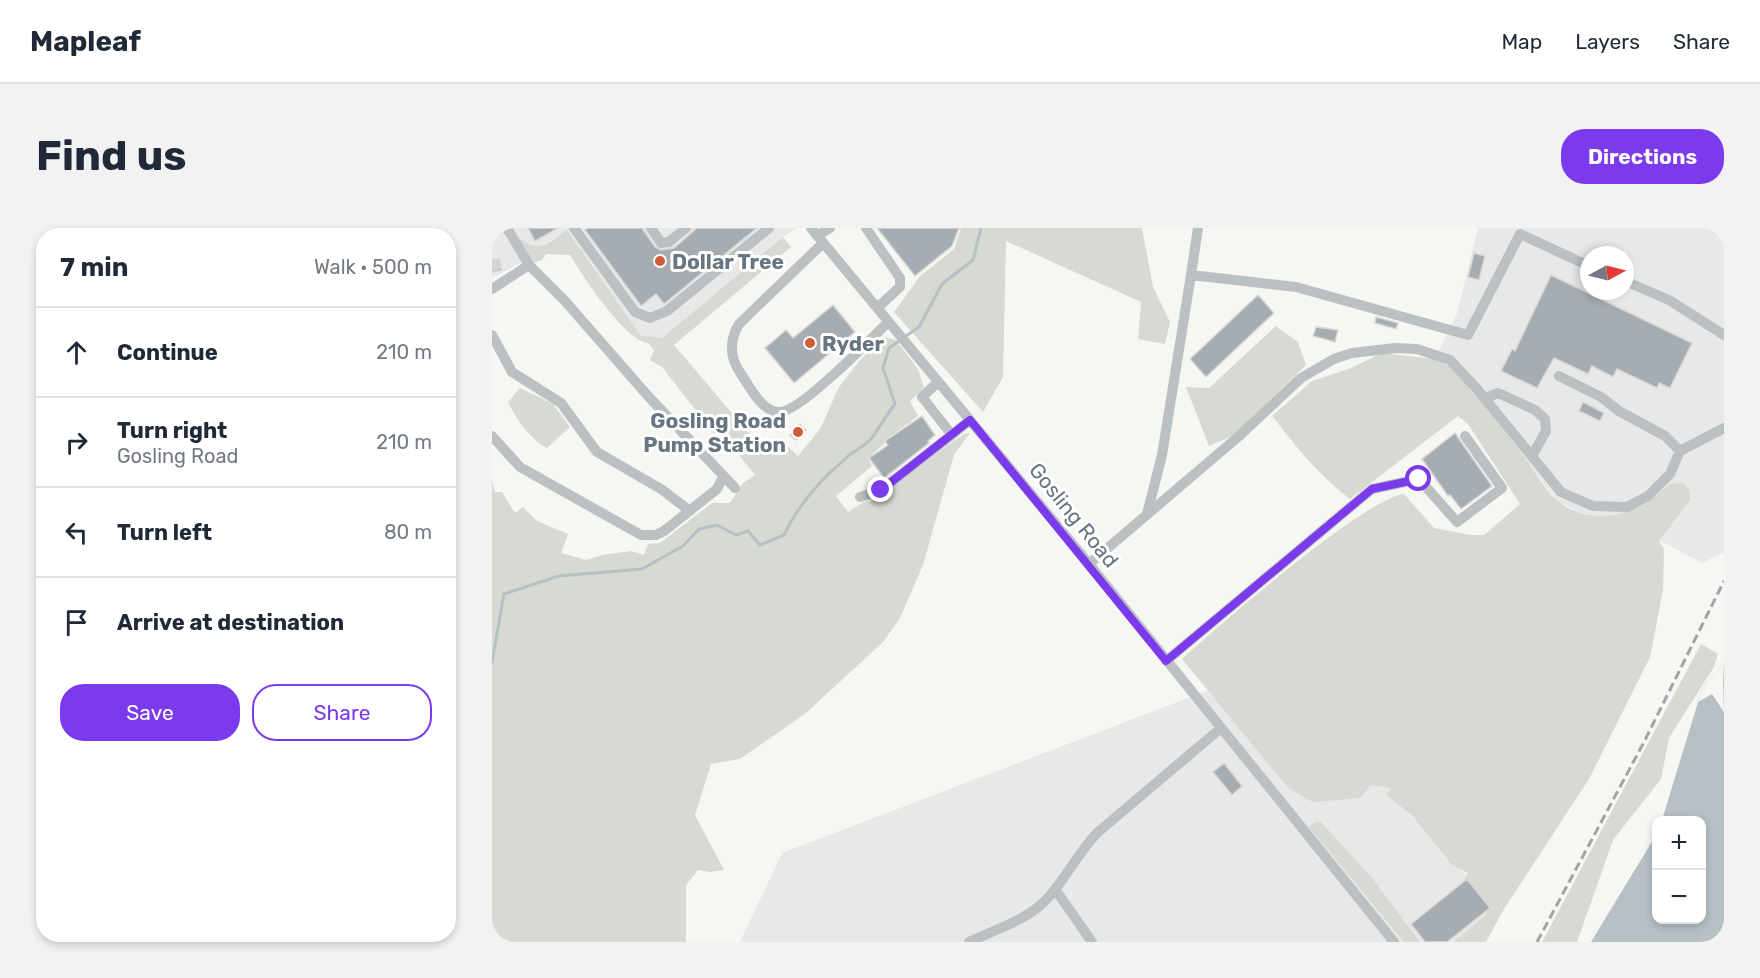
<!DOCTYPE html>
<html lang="en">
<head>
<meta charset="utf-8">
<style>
	:root { --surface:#fff; --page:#f2f2f3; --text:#1f2937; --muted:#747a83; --line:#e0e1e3; --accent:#7c3aed }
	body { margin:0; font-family:Rubik,sans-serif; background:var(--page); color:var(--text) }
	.controls { position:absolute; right:18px; bottom:18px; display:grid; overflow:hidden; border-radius:12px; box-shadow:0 3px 9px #0003 }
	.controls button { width:54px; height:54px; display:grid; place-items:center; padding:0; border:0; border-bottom:2px solid var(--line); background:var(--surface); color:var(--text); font:30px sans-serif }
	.compass { position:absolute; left:1088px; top:18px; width:54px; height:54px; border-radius:50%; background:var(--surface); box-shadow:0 3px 9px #0003; rotate:83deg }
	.stop { position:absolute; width:18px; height:18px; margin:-14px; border:4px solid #7c3aed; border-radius:50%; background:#fff }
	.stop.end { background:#7c3aed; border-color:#fff; box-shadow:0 2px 6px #0008 }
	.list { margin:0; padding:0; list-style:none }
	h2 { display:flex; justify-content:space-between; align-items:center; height:78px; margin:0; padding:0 24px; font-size:26px }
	h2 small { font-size:20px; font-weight:400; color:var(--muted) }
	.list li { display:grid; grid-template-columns:39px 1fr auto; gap:18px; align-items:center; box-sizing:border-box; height:90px; padding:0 24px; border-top:2px solid var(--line) }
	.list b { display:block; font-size:22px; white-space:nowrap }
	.list p { margin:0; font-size:20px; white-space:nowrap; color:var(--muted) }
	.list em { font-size:20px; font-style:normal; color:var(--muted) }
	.actions { display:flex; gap:12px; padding:18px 24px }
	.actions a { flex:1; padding:14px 0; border:2px solid var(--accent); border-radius:24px; text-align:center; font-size:21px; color:var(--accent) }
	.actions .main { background:var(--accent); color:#fff }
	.icon { flex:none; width:33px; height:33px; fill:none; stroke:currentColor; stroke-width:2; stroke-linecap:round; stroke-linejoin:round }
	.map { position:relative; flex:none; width:1232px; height:714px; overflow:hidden; border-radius:24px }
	header { display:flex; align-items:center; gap:36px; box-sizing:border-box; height:84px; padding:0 30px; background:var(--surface); border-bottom:2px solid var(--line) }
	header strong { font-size:28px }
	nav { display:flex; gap:33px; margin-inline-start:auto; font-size:21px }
	.intro { display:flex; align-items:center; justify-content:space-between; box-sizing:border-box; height:144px; padding:0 36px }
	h1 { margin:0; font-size:42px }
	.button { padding:15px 27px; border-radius:24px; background:var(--accent); color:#fff; font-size:21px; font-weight:700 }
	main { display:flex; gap:36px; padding:0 36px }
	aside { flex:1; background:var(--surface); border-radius:24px; box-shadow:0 3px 9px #0003 }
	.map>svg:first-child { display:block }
</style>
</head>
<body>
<header>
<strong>Mapleaf</strong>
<nav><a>Map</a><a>Layers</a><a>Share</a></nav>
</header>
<div class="intro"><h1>Find us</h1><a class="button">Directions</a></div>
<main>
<aside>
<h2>7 min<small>Walk · 500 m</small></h2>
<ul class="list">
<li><svg class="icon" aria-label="ahead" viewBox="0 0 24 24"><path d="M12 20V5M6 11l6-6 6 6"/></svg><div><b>Continue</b></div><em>210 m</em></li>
<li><svg class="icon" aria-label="right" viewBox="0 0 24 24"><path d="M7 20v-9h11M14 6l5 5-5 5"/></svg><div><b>Turn right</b><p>Gosling Road</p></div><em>210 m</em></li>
<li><svg class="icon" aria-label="left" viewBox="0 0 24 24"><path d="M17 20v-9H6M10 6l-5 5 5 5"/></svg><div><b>Turn left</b></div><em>80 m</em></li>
<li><svg class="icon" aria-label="arrive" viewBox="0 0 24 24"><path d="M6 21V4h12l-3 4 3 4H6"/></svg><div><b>Arrive at destination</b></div></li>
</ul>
<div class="actions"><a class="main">Save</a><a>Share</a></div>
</aside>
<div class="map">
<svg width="1232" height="714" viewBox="0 0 1232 714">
	<rect width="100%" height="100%" fill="#f6f6f3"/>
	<path fill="#e7e8e7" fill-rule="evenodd" d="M 0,0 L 305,0 L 291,9 L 170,110 L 149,109 L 75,3 L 47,19 L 39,19 L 36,31 L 0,50 Z
		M 986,0 L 1232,0 L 1232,324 L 1210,335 L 1173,315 L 1093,287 L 1066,274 L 977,159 L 943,131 L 965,86 ZM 1097,27 L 1133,27 L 1133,63 L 1097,63 Z
		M 717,462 L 797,561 L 882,536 L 1006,685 L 985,714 L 248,714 L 290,625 Z"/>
	<path fill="#d6dad3" d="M 469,0 L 650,0 L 661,59 L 678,94 L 673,116 L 646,111 L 649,74 L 514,13 L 511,149 L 491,184 L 402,84 L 428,48 L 462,21 Z
		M 75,2 L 149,108 L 170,110 L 291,9 L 299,19 L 182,117 L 272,223 L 288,211 L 306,228 L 328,201 L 347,159 L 369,131 L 392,109 L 404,112 L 426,141 L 432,160 L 418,173 L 426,188 L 392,213 L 393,215 L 376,230 L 380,238 L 344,268 L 356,284 L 372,274 L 380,273 L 472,206 L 478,205 L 462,227 L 431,337 L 408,390 L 391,414 L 314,485 L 248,531 L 219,536 L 203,587 L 232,642 L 218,644 L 206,642 L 194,657 L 194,714 L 0,714 L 0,253 L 3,264 L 10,264 L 23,285 L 31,279 L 45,293 L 76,306 L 69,325 L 94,332 L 110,327 L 139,323 L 152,327 L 156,316 L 168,315 L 220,275 L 238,275 L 251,255 L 263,247 L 240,218 L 235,222 L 170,139 L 158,132 L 162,122 L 156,115 C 133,113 90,47 78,27 L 54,26 L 50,32 L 40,35 L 26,15 L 29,11 C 48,26 57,14 75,2 Z
		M 784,98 L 806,114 L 814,137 L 741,208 L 717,218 L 694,159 L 717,160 Z
		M 890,125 L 943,131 L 962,141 C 984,169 1007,195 1028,223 C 1039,237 1054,264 1067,274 C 1102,301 1150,286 1177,256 L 1191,255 L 1197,262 L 1198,272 L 1167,313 L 1172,321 L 1171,362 L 1158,429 L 1097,551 L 1012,681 L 994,714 L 961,714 L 995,686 L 972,653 L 976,645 L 960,637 L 920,587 L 894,567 L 900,560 L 879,557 L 868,570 L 821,574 L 797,561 L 690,431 C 725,399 872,271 912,266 L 942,300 L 979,307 L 992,307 L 1028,276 L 976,196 L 966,188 L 858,271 C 827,248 804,218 780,188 L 820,153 L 859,140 Z
		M 28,160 L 61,176 L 78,199 L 55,220 C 39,212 24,191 16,174 Z
		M 1209,416 L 1226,426 L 1222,439 L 1177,510 L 1169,551 L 1121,612 L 1085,714 L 1050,714 Z
		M 823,594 L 829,594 L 881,651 L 928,714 L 912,714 L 817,599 Z"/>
	<path fill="#b7c1c5" d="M 1232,434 L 1232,714 L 1099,714 L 1164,607 L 1164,692 L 1210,692 L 1210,592 L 1170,592 L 1210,461 Z"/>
	<path fill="#f6f6f3" d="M 1232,434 L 1231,454 L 1232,484 L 1220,466 L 1206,474 L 1210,461 Z"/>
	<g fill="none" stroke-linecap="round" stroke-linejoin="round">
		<path stroke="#b7c1c5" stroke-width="3" d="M 0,434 L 12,366 L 67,348 L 150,341 L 191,318 L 207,301 L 225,297 L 244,307 L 256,303 L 268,317 L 292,307 C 306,277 327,253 353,231 C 360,224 373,218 379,211 C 387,200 394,187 403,176 L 391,140 L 397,120 L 427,99 L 450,56 L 481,32 L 489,0"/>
	</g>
	<path fill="#a6adb2" stroke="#d7d7d6" stroke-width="1.5" d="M 36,0 L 66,0 L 43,13 Z
		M 96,0 L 150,0 L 163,19 L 169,22 L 182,20 L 205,0 L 265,0 L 172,76 L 164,66 L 149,78 L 93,2 Z
		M 385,0 L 467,0 L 460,18 L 423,48 Z
		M 982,25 L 993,28 L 987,52 L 976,49 Z
		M 7,31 L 10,42 L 0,44 L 0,32 Z
		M 1059,47 L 1200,115 L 1178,160 L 1167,155 L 1165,160 L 1125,141 L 1121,149 L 1100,138 L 1096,146 L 1062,130 L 1045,160 L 1009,143 L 1020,121 L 1023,123 Z
		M 766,67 L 782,85 L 714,149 L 698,131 Z
		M 341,77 L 363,104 L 302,155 L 273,120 L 294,102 L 301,110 Z
		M 884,89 L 906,95 L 904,101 L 883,95 Z
		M 824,99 L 846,102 L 843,114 L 821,108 Z
		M 1091,174 L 1112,185 L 1108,193 L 1087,183 Z
		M 430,188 L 443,207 L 436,213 L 437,215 L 392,250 L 377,230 L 396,217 L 393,213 Z
		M 308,196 L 314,202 L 304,212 L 298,207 Z
		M 963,205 L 1000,258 L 969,281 L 958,267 L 956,268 L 930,231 Z
		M 732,535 L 750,558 L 740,567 L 721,544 Z
		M 975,651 L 998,680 L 955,714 L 933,714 L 919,696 Z"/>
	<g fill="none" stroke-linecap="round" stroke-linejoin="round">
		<path stroke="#d2d6d6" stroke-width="10" stroke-dasharray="10 5" stroke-linecap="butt" d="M 0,38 L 8,36"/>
		<path stroke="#bbc0c3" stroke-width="10" d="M 15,0 L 37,37 L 73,73 L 156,168 L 243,260
			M 82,0 L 143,84 L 158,90 L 175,83 L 277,0
			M 159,0 L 169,15 L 177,14 L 194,0
			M 319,0 L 597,336 L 902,714
			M 374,0 L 408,50 L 408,59 L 385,80
			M 325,8 L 338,0
			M 331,15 L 247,96 C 237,113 237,129 249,146 C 258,159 270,184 287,184 C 307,185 379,111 396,94
			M 699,47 L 706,0
			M 1133,53 L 1177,72 L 1232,107
			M 0,61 L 37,37
			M 0,107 L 20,144 L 69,175 L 105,224 L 169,261 L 198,283
			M 1067,148 L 1109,169 L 1127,183 L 1173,208 L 1188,223
			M 446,154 L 430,169 L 460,207 L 478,192
			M 993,170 L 1006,165 L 1043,182 L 1053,191 L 1054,203 L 1040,228
			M 0,208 L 28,239 L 149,307 L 164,307 L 172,303 L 225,261 L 231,249
			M 368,269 L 389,262 L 460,207
			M 655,286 L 670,227 L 699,47 L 804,59 L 976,107 L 1028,6 L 1097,38
			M 597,336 L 746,209 L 809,150 L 842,131 L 860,125 L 903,120 L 925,121 L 958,132 L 985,161 L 1069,264 L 1101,278 L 1135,279 L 1156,268 L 1178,246 L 1188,223 L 1232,200
			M 674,433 L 880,261 L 927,251 L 965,294 L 1010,260 L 973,208
			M 563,661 L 600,714
			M 477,714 C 502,702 535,692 554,672 C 574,651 585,626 605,605 L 729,500"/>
		<path stroke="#9ea4a9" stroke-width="3" stroke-dasharray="9 4.5" stroke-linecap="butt" d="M 1045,714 L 1152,514 L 1232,353"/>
	</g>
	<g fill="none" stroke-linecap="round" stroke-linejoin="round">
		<path stroke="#7c3aed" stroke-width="8" d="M 389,262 L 478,192 L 674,433 L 880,261 L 927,251"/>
	</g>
	<g fill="#cf5d3a" stroke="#fff" stroke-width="2">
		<circle cx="168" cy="33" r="6"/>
		<circle cx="318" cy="115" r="6"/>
		<circle cx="306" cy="204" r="6"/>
	</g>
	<g text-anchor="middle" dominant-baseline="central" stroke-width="6" stroke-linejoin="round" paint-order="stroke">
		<g font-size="21" font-weight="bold" fill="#687681" stroke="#fff" text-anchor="start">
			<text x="180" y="33">Dollar Tree</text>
			<text x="330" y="115">Ryder</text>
			<text x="294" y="192" text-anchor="end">Gosling Road<tspan x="294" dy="24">Pump Station</tspan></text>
		</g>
		<g font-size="21" fill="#687681" stroke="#fff">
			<text transform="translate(582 287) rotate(51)">Gosling Road</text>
		</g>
	</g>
</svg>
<div class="controls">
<button>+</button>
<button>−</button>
</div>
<svg class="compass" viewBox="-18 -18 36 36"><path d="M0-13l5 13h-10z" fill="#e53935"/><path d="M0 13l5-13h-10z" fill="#747a83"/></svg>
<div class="stop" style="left:927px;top:251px"></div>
<div class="stop end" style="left:389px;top:262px"></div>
</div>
</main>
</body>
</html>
